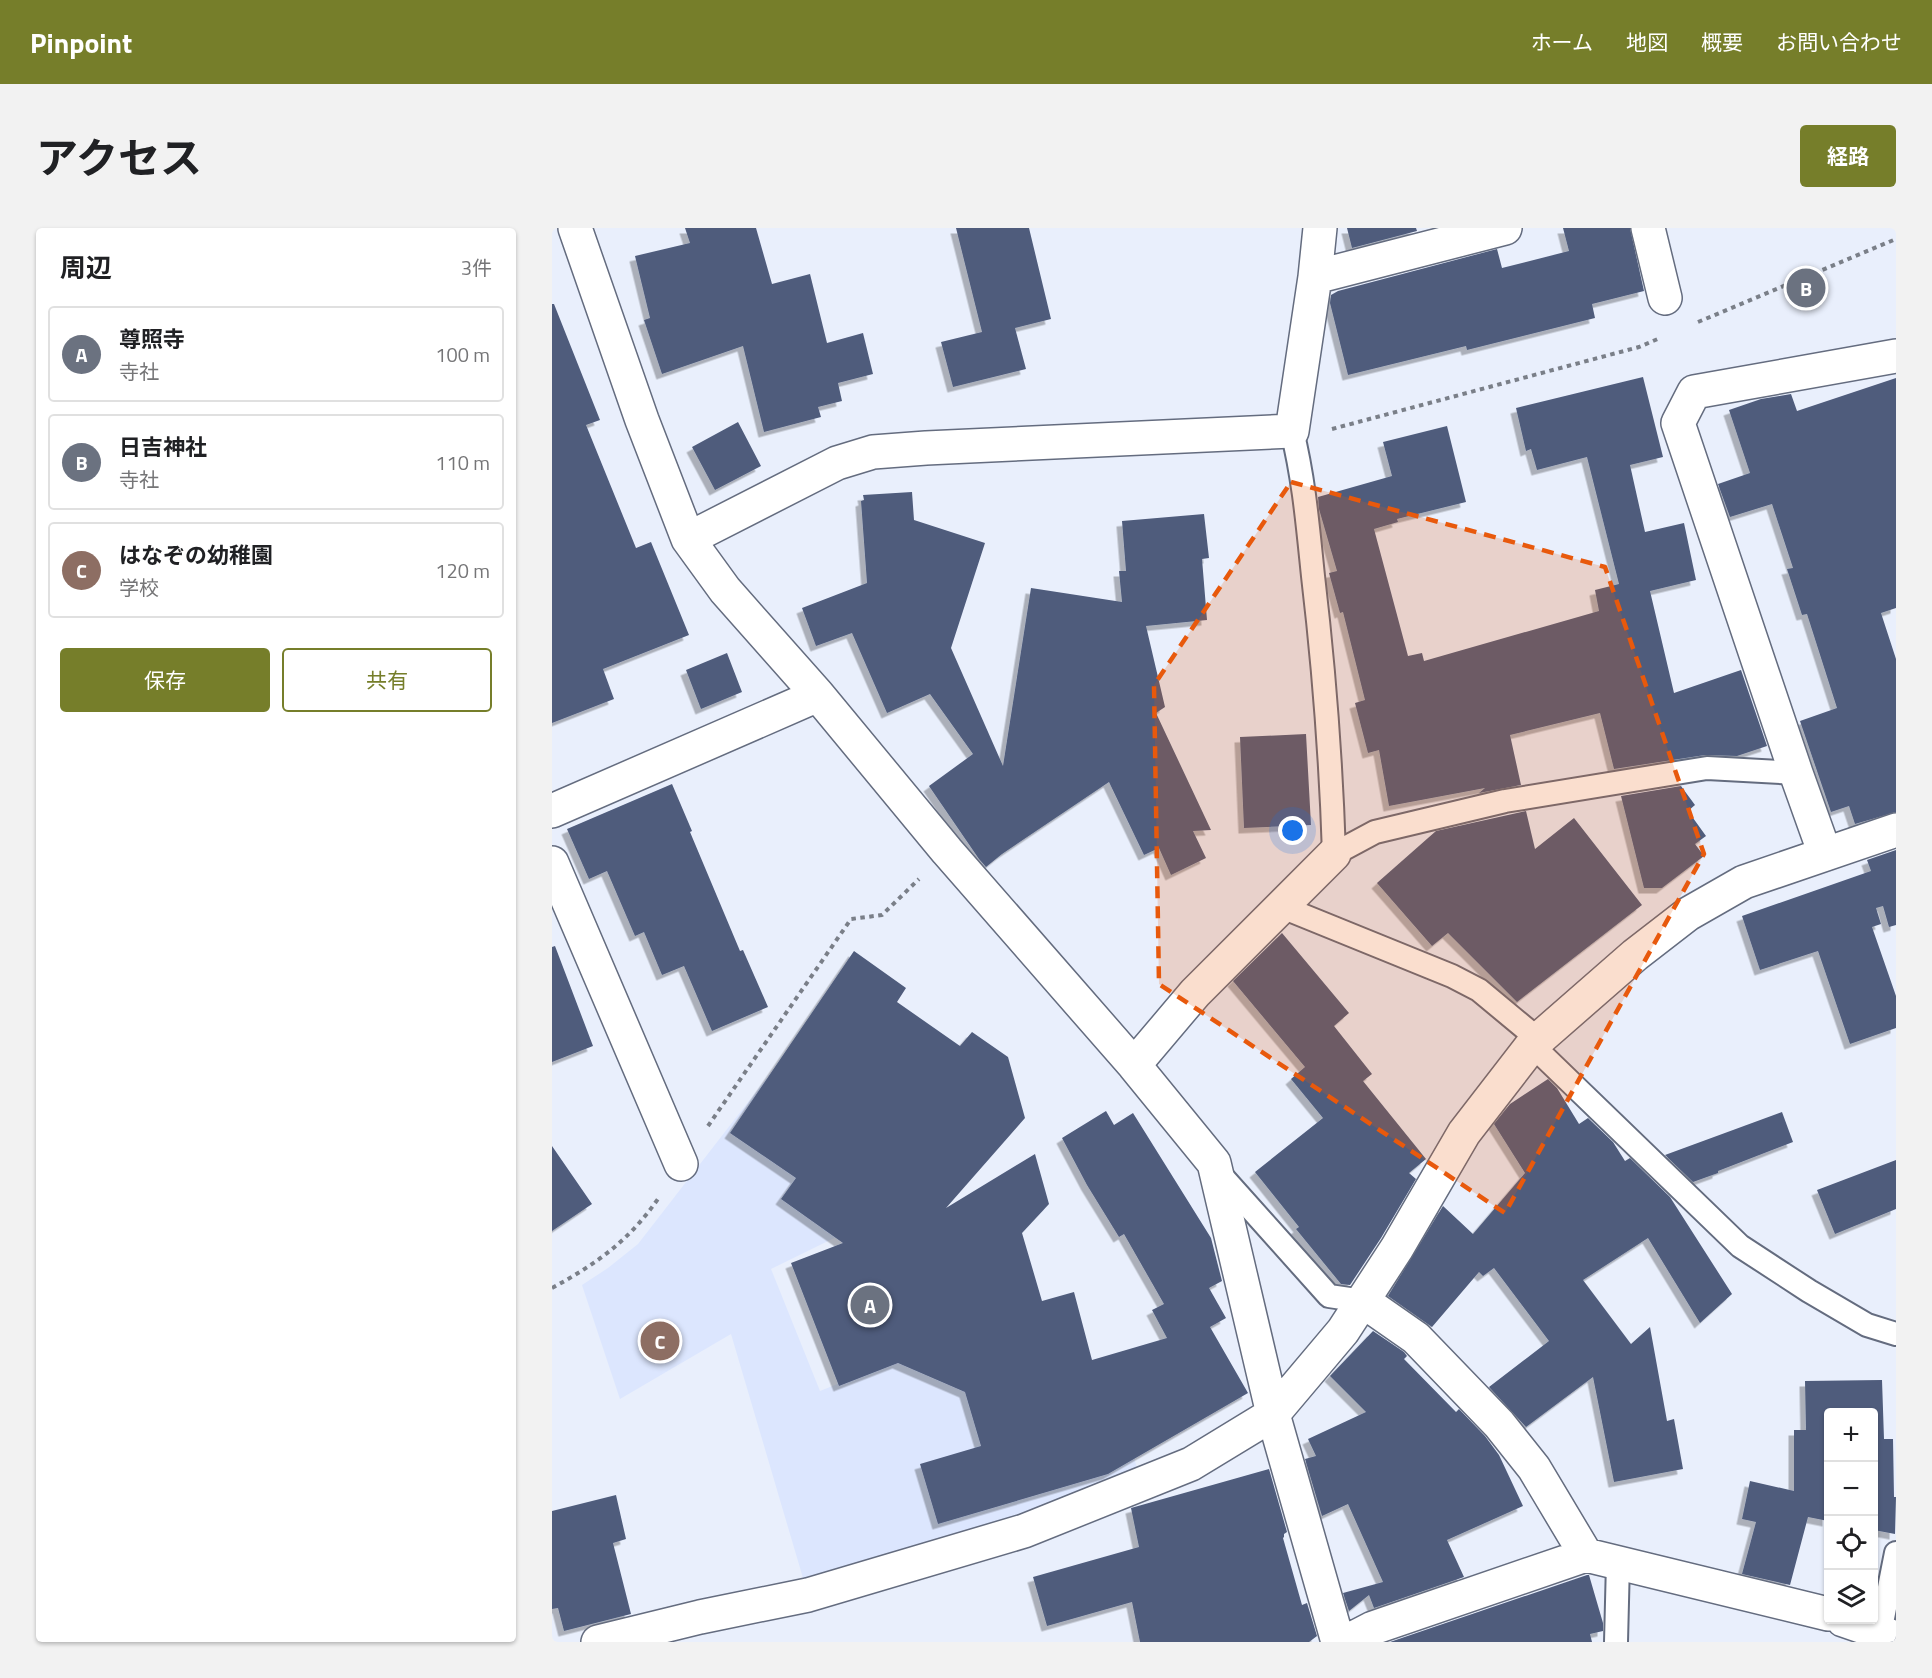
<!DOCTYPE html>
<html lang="ja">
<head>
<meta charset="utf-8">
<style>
	:root { --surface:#fff; --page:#f2f2f2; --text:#202124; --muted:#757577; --line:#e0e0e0; --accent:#767e2a }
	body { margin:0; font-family:"Titillium Web","Noto Sans JP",sans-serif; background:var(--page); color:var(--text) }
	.controls { position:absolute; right:18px; bottom:18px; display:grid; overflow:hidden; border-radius:6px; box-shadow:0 2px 4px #0004 }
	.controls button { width:54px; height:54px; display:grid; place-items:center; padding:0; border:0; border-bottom:2px solid var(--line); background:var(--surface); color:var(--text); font:30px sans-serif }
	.you { position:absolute; left:741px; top:603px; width:21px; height:21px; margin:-15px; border:4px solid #fff; border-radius:50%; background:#1a73e8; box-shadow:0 0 0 9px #1a73e833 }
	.badge { display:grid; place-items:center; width:39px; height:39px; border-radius:50%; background:var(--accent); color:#fff; font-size:20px; font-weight:700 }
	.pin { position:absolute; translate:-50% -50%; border:3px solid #fff; box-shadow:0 2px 6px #0006 }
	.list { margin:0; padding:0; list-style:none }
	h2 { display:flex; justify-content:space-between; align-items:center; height:78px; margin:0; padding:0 24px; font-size:26px }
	h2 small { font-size:20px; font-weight:400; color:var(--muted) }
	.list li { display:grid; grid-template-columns:39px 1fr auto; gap:18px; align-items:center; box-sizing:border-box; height:96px; margin:0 12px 12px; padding:0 12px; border:2px solid var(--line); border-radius:6px }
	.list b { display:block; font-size:22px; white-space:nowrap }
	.list p { margin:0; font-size:20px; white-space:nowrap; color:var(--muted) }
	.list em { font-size:20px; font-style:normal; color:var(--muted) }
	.actions { display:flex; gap:12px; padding:18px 24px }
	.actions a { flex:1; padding:14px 0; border:2px solid var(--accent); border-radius:6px; text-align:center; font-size:21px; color:var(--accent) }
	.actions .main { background:var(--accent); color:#fff }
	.icon { flex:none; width:33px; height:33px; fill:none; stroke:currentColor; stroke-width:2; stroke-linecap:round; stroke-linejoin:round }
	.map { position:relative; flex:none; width:1344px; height:1414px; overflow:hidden; border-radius:6px }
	header { display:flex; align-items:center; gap:36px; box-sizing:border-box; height:84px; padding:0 30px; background:var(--accent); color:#fff }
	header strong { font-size:28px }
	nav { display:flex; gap:33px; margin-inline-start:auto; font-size:21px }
	.intro { display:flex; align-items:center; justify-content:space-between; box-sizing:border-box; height:144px; padding:0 36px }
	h1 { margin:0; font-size:42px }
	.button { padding:15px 27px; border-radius:6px; background:var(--accent); color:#fff; font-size:21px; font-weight:700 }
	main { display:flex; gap:36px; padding:0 36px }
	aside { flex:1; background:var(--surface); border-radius:6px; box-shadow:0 2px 4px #0004 }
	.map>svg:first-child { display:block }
</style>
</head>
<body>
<header>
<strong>Pinpoint</strong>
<nav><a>ホーム</a><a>地図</a><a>概要</a><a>お問い合わせ</a></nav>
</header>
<div class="intro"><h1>アクセス</h1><a class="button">経路</a></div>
<main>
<aside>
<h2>周辺<small>3件</small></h2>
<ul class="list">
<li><span class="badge" style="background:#6b7280">A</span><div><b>尊照寺</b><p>寺社</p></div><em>100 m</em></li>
<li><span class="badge" style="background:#6b7280">B</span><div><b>日吉神社</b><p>寺社</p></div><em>110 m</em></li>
<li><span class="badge" style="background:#8d6e63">C</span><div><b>はなぞの幼稚園</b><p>学校</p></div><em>120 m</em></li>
</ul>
<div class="actions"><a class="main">保存</a><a>共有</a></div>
</aside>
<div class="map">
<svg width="1344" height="1414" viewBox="0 0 1344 1414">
	<defs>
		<filter id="shadow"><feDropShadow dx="-5.5" dy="5.5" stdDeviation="0" flood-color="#0004"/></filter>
	</defs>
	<rect width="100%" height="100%" fill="#e9effc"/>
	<path fill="#dce6fe" d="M 214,851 L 296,914 L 323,990 L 219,1041 L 268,1163 L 375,1120 L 504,1165 L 562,1149 L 587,1249 L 256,1367 L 179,1106 L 68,1171 L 30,1057 L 56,1040 L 86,1016 Z"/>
	<path fill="#4f5c7c" filter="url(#shadow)" d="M 133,0 L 204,0 L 220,56 L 258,46 L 275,115 L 311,105 L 321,146 L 286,155 L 290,173 L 266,179 L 269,189 L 212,204 L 191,118 L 110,146 L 92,92 L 98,90 L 83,28 L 138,15 Z
		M 404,0 L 477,0 L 499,91 L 463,100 L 474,141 L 401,159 L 389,114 L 430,104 Z
		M 795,0 L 864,0 L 865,3 L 800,20 Z
		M 1011,0 L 1078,0 L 1092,63 L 1040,76 L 1043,90 L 915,122 L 914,118 L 796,147 L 778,75 L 779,67 L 786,63 L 945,21 L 950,40 L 1017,23 Z
		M 0,76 L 2,76 L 48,192 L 34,197 L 84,320 L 99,314 L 137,407 L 51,441 L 62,471 L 0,495 Z
		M 1091,149 L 1111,229 L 1078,237 L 1093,304 L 1132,295 L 1144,352 L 1098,363 L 1122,465 L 1189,442 L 1215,518 L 1185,528 L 1153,527 L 1062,541 L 1048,485 L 958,507 L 969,557 L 927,565 L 933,560 L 837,578 L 827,522 L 816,525 L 803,475 L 813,472 L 791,384 L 788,385 L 777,345 L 785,343 L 767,281 L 766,269 L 840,248 L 831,214 L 895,198 L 914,274 L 845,291 L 846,294 L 822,301 L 856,428 L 870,425 L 872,433 L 1047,383 L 1043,362 L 1067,356 L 1035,229 L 985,242 L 979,221 L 974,223 L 964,180 Z
		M 1344,150 L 1344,380 L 1329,385 L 1344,431 L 1344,584 L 1303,596 L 1297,578 L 1279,584 L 1248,493 L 1285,480 L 1255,386 L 1250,387 L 1235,341 L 1241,340 L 1220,276 L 1178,289 L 1166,256 L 1198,245 L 1177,182 L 1209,171 L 1239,166 L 1245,183 Z
		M 186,194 L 209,238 L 163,262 L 140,219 Z
		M 360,264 L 362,292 L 433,315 L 399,420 L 451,538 L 479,360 L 570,374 L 567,343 L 574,343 L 570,293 L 652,286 L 657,330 L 650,331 L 655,392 L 594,398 L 613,479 L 604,485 L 659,602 L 641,603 L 654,630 L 619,647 L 607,620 L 592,627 L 557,554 L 450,626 L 434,639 L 427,631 L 377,558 L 421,526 L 378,466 L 335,485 L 300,405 L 264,418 L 250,380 L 315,355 L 309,273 L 312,272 L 311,267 Z
		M 175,425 L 190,464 L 149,481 L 134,442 Z
		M 754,506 L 759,597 L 692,600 L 688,509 Z
		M 120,556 L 140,603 L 138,604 L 188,723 L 191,722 L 216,779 L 160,803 L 132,738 L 110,747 L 92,704 L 83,708 L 55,643 L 37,651 L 15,601 Z
		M 1129,558 L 1143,577 L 1136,583 L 1154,608 L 1143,616 L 1152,628 L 1110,660 L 1092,660 L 1069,568 Z
		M 974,583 L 983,621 L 1022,590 L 1090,677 L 965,774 L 896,705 L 880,718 L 825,655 L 884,603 Z
		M 1344,622 L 1344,697 L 1337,699 L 1331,678 L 1324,680 L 1329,696 L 1320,699 L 1344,768 L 1344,800 L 1298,816 L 1266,723 L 1208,742 L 1190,688 L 1319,643 L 1315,632 Z
		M 730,705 L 797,785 L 782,798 L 820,846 L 811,853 L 874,931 L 857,945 L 864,951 L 829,1010 L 798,1057 L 789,1056 L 744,1001 L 747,999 L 703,944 L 771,890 L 739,851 L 753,839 L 681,753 Z
		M 3,718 L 41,818 L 0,834 L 0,719 Z
		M 302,723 L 354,760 L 345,774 L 408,818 L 420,804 L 456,829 L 473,890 L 394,980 L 483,926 L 497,976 L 470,1005 L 490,1073 L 522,1064 L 540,1132 L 615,1110 L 600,1082 L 612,1076 L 572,1006 L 567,1009 L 535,957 L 510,910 L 554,883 L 562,897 L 581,885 L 659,1010 L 670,1053 L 657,1060 L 674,1090 L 658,1099 L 696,1165 L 556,1246 L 386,1296 L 368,1236 L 429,1218 L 413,1164 L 346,1135 L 287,1158 L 239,1035 L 291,1015 L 229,971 L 244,950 L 178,905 Z
		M 996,851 L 1005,860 L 1027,896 L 1036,890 L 1061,914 L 1073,933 L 1078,930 L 1118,969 L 1180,1066 L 1148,1095 L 1096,1010 L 1031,1052 L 1079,1116 L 1098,1099 L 1115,1193 L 1122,1191 L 1131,1241 L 1062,1254 L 1041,1149 L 974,1199 L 937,1159 L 997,1113 L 942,1040 L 931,1048 L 927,1044 L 880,1099 L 836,1068 L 891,978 L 921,1006 L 973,945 L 942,896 L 958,876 Z
		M 1230,884 L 1241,914 L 1166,943 L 1166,945 L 1141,954 L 1113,927 Z
		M 0,918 L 40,976 L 0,1003 Z
		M 1344,932 L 1344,981 L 1283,1006 L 1265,962 Z
		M 821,1103 L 852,1124 L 855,1128 L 852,1131 L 904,1184 L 907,1181 L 933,1208 L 947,1227 L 971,1278 L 895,1312 L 912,1349 L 822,1380 L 817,1367 L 797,1383 L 791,1365 L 831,1354 L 796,1276 L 770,1288 L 753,1231 L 764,1228 L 756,1211 L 814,1184 L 778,1148 Z
		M 1330,1152 L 1332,1211 L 1341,1211 L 1342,1269 L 1344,1269 L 1343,1306 L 1322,1302 L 1322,1185 L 1276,1185 L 1276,1293 L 1256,1289 L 1238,1357 L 1190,1346 L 1204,1294 L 1190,1291 L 1198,1253 L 1242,1263 L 1242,1202 L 1254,1202 L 1253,1153 Z
		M 717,1241 L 735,1304 L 732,1306 L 732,1309 L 731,1310 L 750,1377 L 755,1375 L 765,1408 L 757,1414 L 588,1414 L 580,1374 L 495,1398 L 481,1349 L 587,1319 L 579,1280 Z
		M 64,1267 L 74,1311 L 61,1315 L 79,1386 L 12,1403 L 6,1380 L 0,1381 L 0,1283 Z
		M 1035,1347 L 1037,1347 L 1051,1395 L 1051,1403 L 1038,1406 L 1040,1414 L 838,1414 Z"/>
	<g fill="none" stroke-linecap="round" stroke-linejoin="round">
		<defs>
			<path id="lane" d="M 740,203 C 752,251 756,300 761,348 C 772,441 779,533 782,626 L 823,604 L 953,573 L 1155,540 L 1244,545
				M 730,679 L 900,748 L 927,762 L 986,811
				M 980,817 L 1188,1018 L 1257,1063 L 1315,1097 L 1344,1106
				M 667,945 L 777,1068 L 811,1073
				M 1328,1405 L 1344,1325
				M 1064,1414 L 1066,1334"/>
			<path id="street" d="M 23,0 L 90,192 L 136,311 L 173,362 L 266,467 L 395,623 L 582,837 L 662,935 L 721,1186 L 786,1414
				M 1096,0 L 1113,70
				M 763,49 L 953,0
				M 136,311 L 285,235 L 321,224 L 374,220 L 740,203 L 763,49 L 768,0
				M 0,583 L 266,467
				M 1273,626 L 1244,545 L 1126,195 L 1142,164 L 1344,128
				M 0,635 L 129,936
				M 582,837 L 643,765 L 782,626
				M 811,1073 L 864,1110 L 947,1196 L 982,1240 L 1034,1327
				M 1291,1392 L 1344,1410
				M 46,1414 L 148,1389 L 256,1367 L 472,1303 L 639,1236 L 721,1186 L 791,1103 L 845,1020 L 912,905 L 980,817 L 1083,727 L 1136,686 L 1192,654 L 1344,602
				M 794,1414 L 821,1400 L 1034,1327 L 1276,1386"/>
		</defs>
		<use href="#lane" stroke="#646c7f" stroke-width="26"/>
		<use href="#street" stroke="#646c7f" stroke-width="36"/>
		<path stroke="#7a7f88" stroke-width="4" stroke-dasharray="4.5 4.5" stroke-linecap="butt" d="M 1146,94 L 1344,11
			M 780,201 L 1087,119 L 1108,110
			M 156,898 L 299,691 L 330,687 L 367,651
			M 0,1060 C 46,1035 78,1012 108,968"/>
		<use href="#lane" stroke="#fff" stroke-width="22"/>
		<use href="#street" stroke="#fff" stroke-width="33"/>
	</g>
	<path fill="#e8590c" fill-opacity="0.2" stroke="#e8590c" stroke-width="4.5" stroke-dasharray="12 8" stroke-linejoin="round" d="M 739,254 L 1053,339 L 1152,626 L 953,985 L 607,756 L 602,457 Z"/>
</svg>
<div class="controls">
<button>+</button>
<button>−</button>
<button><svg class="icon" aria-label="locate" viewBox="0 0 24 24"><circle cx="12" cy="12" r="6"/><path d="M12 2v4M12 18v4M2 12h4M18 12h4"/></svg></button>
<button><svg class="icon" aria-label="layers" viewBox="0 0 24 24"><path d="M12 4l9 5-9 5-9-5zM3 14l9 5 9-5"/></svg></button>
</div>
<div class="you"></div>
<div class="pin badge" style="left:318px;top:1077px;background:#6b7280">A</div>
<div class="pin badge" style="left:1254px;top:60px;background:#6b7280">B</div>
<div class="pin badge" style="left:108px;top:1113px;background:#8d6e63">C</div>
</div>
</main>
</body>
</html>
